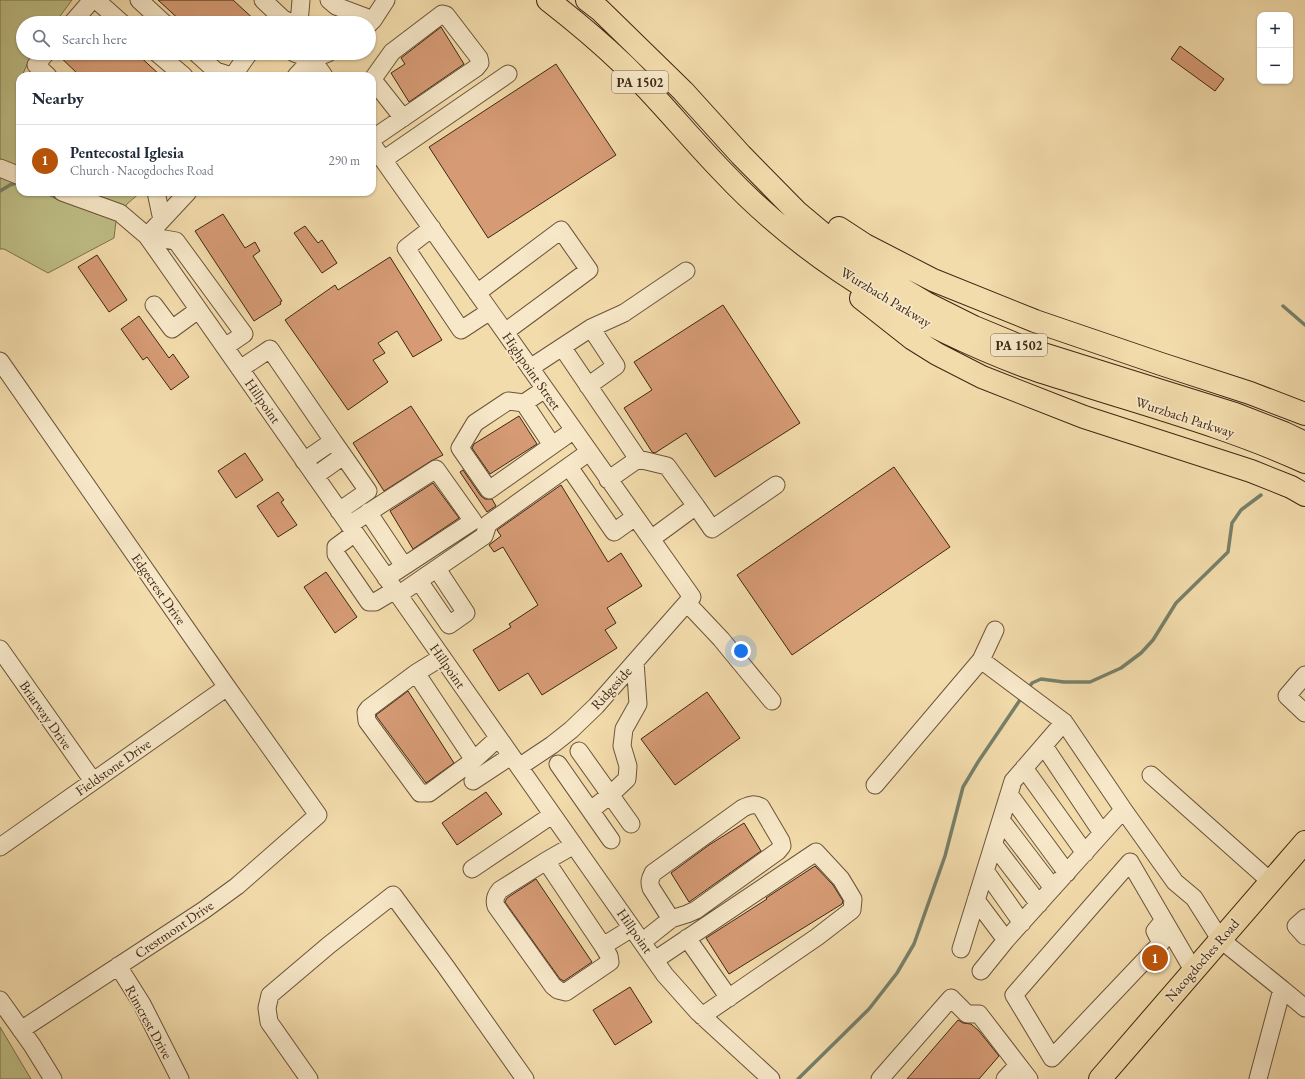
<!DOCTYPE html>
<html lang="en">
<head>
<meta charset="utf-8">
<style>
	:root { --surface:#fff; --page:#f2f2f3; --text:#1f2937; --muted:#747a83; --line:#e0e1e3; --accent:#b45309 }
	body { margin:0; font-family:"EB Garamond",serif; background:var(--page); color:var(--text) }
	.controls { position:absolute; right:12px; top:12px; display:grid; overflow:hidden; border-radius:8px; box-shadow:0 1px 3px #0004 }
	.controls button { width:36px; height:36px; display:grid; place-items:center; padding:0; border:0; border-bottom:1px solid var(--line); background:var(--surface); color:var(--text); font:20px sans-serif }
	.you { position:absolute; left:741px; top:651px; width:14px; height:14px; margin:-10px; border:3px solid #fff; border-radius:50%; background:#1a73e8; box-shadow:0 0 0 6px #1a73e833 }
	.badge { display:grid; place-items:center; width:26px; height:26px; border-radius:50%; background:var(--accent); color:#fff; font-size:13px; font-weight:700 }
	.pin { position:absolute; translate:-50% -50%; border:2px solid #fff; box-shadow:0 1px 4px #0006 }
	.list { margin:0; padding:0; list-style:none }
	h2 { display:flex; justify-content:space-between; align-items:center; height:52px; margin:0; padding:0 16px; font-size:17px }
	h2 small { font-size:13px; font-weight:400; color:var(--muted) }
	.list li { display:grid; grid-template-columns:26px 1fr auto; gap:12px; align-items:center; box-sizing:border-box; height:72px; padding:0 16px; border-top:1px solid var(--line) }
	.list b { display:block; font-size:15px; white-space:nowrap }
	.list p { margin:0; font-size:13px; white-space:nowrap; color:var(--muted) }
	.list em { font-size:13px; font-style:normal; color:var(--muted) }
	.icon { flex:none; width:22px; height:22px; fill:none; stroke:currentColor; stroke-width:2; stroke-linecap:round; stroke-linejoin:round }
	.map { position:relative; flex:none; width:1305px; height:1079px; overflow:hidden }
	.search { position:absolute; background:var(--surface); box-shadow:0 1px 3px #0004; left:16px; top:16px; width:360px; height:44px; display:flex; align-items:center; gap:10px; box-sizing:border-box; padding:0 14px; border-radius:22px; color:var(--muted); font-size:15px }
	.panel { position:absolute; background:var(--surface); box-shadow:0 1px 3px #0004; left:16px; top:72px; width:360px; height:124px; border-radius:12px }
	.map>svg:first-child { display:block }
</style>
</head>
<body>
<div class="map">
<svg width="1305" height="1079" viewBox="0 0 1305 1079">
	<rect width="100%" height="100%" fill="#f3dcac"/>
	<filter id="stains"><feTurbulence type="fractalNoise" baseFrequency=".005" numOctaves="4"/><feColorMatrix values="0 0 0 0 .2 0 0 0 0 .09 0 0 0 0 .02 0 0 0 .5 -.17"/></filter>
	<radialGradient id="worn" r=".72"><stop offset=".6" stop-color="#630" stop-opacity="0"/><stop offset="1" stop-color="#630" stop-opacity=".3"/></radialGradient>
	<path fill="#bfbf87" stroke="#7e734e" d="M 0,0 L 72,0 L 55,23 L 23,23 L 23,53 L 32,53 L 22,76 L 20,76 L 20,192 L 141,192 L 127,204 L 116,221 L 114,238 L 48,273 L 4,249 L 0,249 Z
		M 0,1027 L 31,1079 L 0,1079 Z"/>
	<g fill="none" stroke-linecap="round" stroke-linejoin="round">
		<path stroke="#77806a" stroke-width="3.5" d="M 0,191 L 10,185 L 19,182
			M 45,192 L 59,199
			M 1283,306 L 1305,325
			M 1028,689 L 1032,683 L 1041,679 L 1064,682 L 1090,682 L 1121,668 L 1141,653 L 1153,640 L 1176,603 L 1228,552 L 1232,523 L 1241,510 L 1261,495
			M 798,1079 L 869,1009 L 897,973 L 914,944 L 945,856 L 963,787 L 978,762 L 1022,697"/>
	</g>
	<path fill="#d69b75" stroke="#3e2714" d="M 158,0 L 233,0 L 258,23 L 183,23 Z
		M 441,27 L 464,64 L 409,102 L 391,73 L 405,64 L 401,58 Z
		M 1180,46 L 1224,79 L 1215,91 L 1171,59 Z
		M 56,53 L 136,53 L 161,76 L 80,76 Z
		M 556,64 L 616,155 L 488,238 L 429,147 Z
		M 223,214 L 245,248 L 255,242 L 260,251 L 253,256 L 282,301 L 280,302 L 281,304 L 254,321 L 195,231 Z
		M 305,226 L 318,243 L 322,240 L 337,263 L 322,273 L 294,233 Z
		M 97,255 L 127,300 L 109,312 L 78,267 Z
		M 390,257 L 442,340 L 413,357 L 397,331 L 378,343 L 385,353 L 373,360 L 388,382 L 348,410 L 285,320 L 335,285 L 338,290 Z
		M 723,305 L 800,423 L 715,477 L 686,433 L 655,453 L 652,452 L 624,408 L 652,390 L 634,362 Z
		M 139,316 L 169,358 L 173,354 L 189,377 L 171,390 L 147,357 L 143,360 L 121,329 Z
		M 411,406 L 443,455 L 431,461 L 384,491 L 353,443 Z
		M 519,416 L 537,444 L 490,474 L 472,448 L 474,444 Z
		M 245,453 L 263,480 L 236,498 L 218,471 Z
		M 894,467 L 950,547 L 792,655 L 737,575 Z
		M 463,470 L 481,496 L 485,499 L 492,499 L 496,506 L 487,512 L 460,472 Z
		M 433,483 L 459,518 L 413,549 L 390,511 Z
		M 561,485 L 608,562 L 621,553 L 642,586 L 607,608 L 616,623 L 605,630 L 617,648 L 542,695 L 528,673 L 499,691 L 473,650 L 511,627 L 509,624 L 538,605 L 503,547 L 494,552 L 489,545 L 501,536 L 497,530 Z
		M 278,492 L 284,500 L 281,502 L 297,525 L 278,537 L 257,506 Z
		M 326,572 L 357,617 L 335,633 L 304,587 Z
		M 408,691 L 454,763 L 426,783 L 377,717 L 376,715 Z
		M 707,692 L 740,738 L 675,785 L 641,739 Z
		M 486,792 L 502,814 L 457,845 L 442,823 Z
		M 744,823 L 761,851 L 689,902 L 671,873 L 709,845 Z
		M 815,866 L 833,885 L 843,901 L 842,904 L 729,974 L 706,938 L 767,899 L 766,898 Z
		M 536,879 L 592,962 L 564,981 L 560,979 L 505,902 L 507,898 Z
		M 630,987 L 652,1022 L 615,1045 L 593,1010 Z
		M 958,1020 L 963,1023 L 971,1024 L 979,1031 L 999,1056 L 979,1079 L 907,1079 Z"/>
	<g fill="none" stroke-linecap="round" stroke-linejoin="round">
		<defs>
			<path id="minor" d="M 96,0 L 122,23
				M 139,0 L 164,23
				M 263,0 L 283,19 L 292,23
				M 329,0 L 336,6 L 373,20
				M 72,23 L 92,0
				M 299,23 L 301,0
				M 369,24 L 373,20 L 386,0
				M 46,53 L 36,65 L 48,76
				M 157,53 L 184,76
				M 196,53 L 216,71 L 232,76
				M 294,53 L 312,59 L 328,53
				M 310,53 L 312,59 L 324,76
				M 236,76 L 237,70 L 249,53
				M 296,76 L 312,59
				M 372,80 L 392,52 L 442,14 L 446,15 L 479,58 L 480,63 L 476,68 L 372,139
				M 373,80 L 403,118
				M 372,144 L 692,597 L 596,706 L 571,730 L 552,745 L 519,767
				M 383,160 L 508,74
				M 0,168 L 20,176
				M 62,192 L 120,213 L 147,236 L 176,241 L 244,334 L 225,347
				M 156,192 L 162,220
				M 432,228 L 406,248 L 461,330 L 490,311
				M 147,236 L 355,533 L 665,975 L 698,1012 L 771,1079
				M 147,236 L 188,192
				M 477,293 L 561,230 L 589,270 L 505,332
				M 154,305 L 172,329 L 198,310
				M 562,347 L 638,459
				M 0,361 L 227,687 L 318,815 L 237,886 L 204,910 L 21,1030
				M 530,368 L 591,328 L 624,313 L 686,271
				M 240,369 L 270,349 L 333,441
				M 588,386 L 616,366 L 591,328
				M 545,389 L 524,403 L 508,401 L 475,423 L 460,448 L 489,490 L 574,430
				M 524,403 L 552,445
				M 304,461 L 333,441 L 368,491 L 339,511
				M 569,467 L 614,532 L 635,517
				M 315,476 L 343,456
				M 608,480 L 638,459 L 667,466 L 696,506 L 651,539
				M 696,506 L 712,529 L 776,485
				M 368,512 L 404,566
				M 349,525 L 436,469 L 473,521 L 386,578
				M 355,533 L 336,547 L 336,554 L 369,602 L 375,602 L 395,590
				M 419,581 L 449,625 L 466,613 L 437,569
				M 398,595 L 484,536 L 488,524 L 589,452
				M 687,603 L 721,639 L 772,701
				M 995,630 L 981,660 L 1064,722
				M 0,649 L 93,781
				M 442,657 L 416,673 L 474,760 L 498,738
				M 416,673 L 369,708 L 366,712 L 367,721 L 420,793 L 429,793 L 474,760
				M 1305,675 L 1287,696 L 1305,713
				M 1044,746 L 1102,833
				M 579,751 L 631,824
				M 558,764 L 611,840
				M 1024,768 L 1085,853
				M 1151,775 L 1270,881
				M 473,781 L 511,756
				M 875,785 L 981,660
				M 1009,794 L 1067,873
				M 591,810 L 610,795 L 627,779 L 628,766 L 622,746 L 624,729 L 638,704 L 635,662
				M 1001,820 L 1053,888
				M 574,845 L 546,861 L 603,946 L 632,928
				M 994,845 L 1039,904
				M 0,847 L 227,687
				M 546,861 L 500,890 C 495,896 494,900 496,906 L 553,986 L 558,990 L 566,992 L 610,962 L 609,956 L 603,946
				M 472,869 L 552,815
				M 986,872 L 1022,923
				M 976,900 L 1006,940 L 1123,810
				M 1305,918 L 1296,926 L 1305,936
				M 1164,920 L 1155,931 L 1161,943 L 1052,1058 L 1014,995 L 1130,862 L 1193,970
				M 687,938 L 729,998
				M 642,942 L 671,919 L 687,914 L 696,910 L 778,851 L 782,846 L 781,841 L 761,807 C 754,803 750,805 743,808 L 653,873 C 650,879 649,882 651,888 L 671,919
				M 961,949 L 1013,781 L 1064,722 L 1125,812 L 1175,882 L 1194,898 L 1220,939 L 1282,989 L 1258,1079
				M 655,960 L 816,852 L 841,879 L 853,899 L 852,910 L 817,937 L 702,1016
				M 118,966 L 142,1004 L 180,1079
				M 981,971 L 1006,940
				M 1282,989 L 1305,1008
				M 0,1000 L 32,1045 L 53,1079
				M 309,1079 L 269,1022 L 267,1008 L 270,995 L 329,945 L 393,895 L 446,967 L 525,1079
				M 880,1079 L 951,998 L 967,1014 L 979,1014 L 1029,1079
				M 1005,1079 L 1018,1065"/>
			<path id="major" d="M 1100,1079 L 1305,842"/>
			<path id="highway" d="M 548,0 C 575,21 600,42 624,65 C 659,99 689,137 723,172 C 768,220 822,262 879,296 C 924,323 972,346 1022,365 C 1043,373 1065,379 1087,386 C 1160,409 1235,430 1305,462
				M 587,0 L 600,10 L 683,91 L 741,155 L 797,212 L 822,233 L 889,281 L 926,303 L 974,327 L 1027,349 L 1235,414 L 1284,433 L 1305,443
				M 839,228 L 865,245 L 933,280 L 1035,321 L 1161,364 L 1250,393 L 1305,414
				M 861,298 L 913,339 L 937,354 L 982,377 L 1084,417 L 1251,471 L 1291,487 L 1305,495"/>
		</defs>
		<use href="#minor" stroke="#6b543a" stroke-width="19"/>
		<use href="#major" stroke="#3e2714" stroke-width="24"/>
		<use href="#highway" stroke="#3e2714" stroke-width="24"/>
		<use href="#minor" stroke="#f7e8c9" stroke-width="17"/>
		<use href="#major" stroke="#f3dcac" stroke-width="22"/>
		<use href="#highway" stroke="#f3dcac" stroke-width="22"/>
	</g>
	<g text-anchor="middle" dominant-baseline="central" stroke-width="3.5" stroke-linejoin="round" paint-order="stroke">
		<g fill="#f7e8c9" stroke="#76614a" stroke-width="1">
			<rect x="612" y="71" width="56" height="22" rx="3"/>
			<rect x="991" y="334" width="56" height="22" rx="3"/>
		</g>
		<g font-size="13" font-weight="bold" fill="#3e2714">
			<text x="640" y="82">PA 1502</text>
			<text x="1019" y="345">PA 1502</text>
		</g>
		<g font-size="14" fill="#3e2714" stroke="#f7e8c9">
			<text transform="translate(886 297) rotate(31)">Wurzbach Parkway</text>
			<text transform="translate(532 371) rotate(55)">Highpoint Street</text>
			<text transform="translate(263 401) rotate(55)">Hillpoint</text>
			<text transform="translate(1185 417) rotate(18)">Wurzbach Parkway</text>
			<text transform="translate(159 589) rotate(55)">Edgecrest Drive</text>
			<text transform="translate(448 666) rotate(55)">Hillpoint</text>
			<text transform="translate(611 688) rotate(-48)">Ridgeside</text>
			<text transform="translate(46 715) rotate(55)">Briarway Drive</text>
			<text transform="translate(113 767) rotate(-35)">Fieldstone Drive</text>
			<text transform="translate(174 929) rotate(-34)">Crestmont Drive</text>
			<text transform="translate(635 931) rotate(55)">Hillpoint</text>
			<text transform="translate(1202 960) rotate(-49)">Nacogdoches Road</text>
			<text transform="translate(149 1022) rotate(61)">Rimcrest Drive</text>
		</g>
	</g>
	<rect width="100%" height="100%" filter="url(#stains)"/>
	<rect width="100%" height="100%" fill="url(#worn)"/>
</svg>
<div class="controls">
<button>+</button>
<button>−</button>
</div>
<div class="you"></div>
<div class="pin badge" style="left:1155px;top:958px">1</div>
<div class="search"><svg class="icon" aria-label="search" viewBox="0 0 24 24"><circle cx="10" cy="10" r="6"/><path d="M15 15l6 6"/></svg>Search here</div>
<section class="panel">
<h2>Nearby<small></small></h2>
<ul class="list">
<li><span class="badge">1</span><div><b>Pentecostal Iglesia</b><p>Church · Nacogdoches Road</p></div><em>290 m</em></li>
</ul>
</section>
</div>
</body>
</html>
